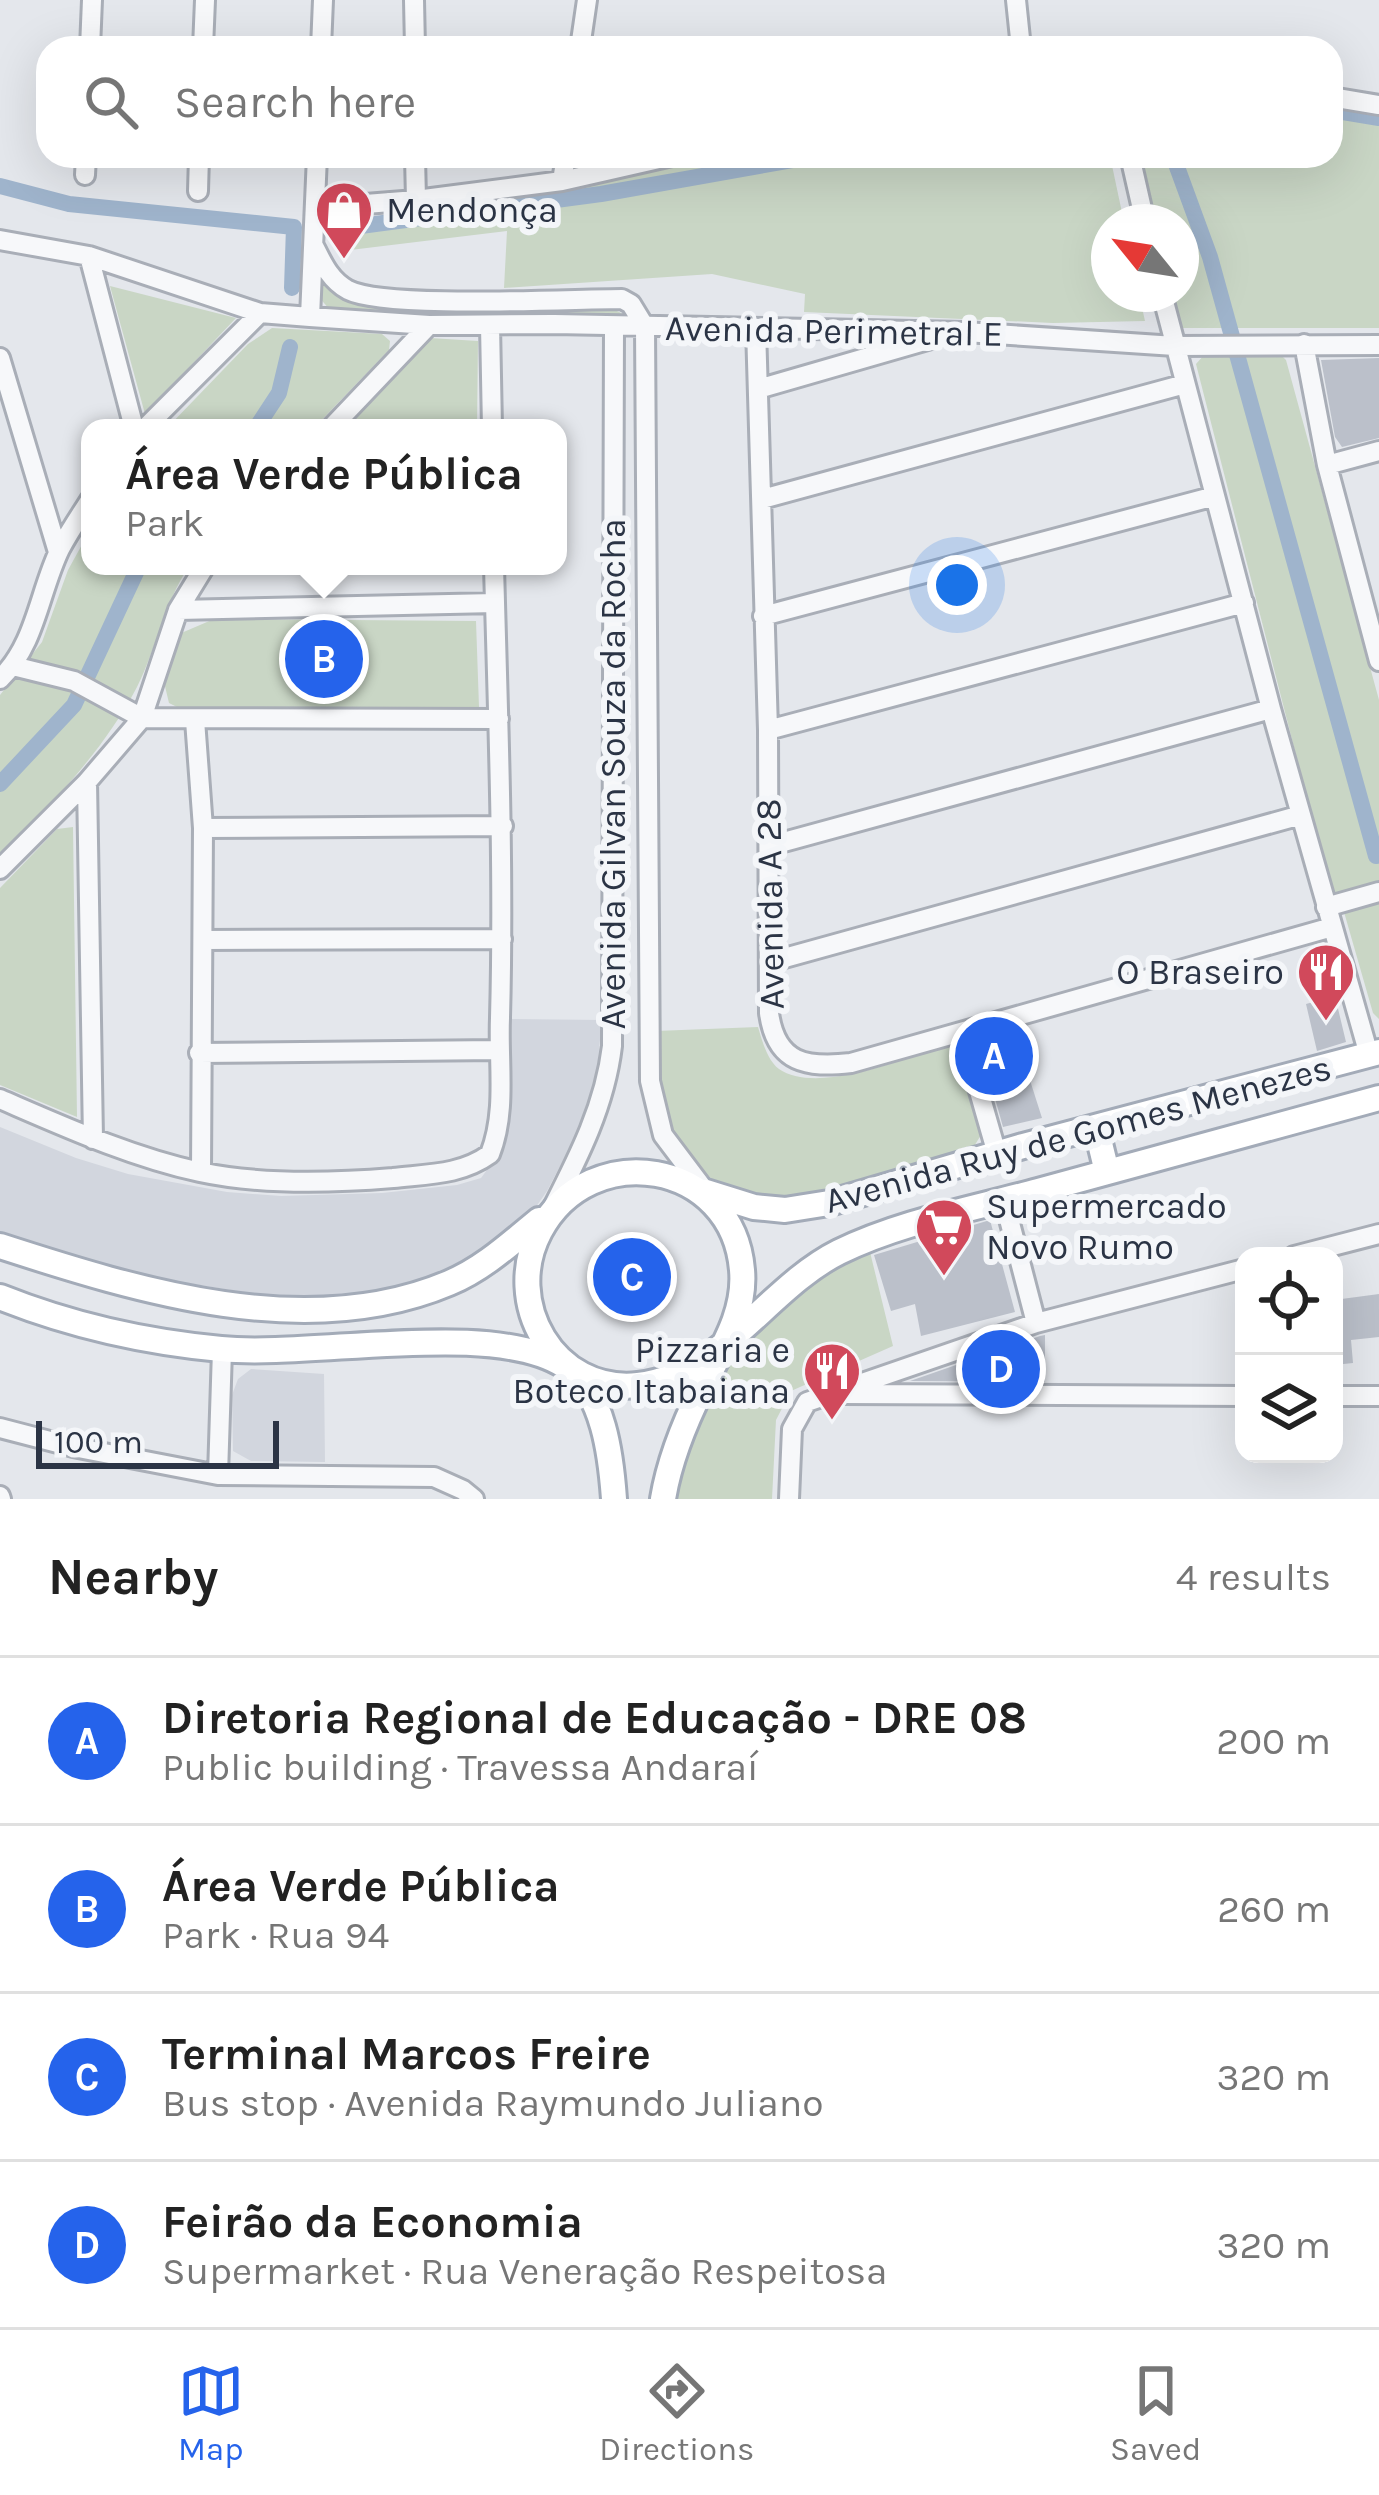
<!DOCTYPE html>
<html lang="en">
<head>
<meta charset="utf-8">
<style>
	:root { --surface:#fff; --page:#f2f2f2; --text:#222; --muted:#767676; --line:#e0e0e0; --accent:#2563eb }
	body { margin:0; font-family:Karla,sans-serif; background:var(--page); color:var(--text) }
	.controls { position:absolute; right:36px; bottom:36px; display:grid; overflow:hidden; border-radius:24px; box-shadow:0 12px 48px #0002 }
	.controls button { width:108px; height:108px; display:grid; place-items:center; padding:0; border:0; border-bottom:3px solid var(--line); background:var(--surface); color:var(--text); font:60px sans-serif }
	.compass { position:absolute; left:1091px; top:204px; width:108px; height:108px; border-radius:50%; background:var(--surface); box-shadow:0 12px 48px #0002; rotate:300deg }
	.scale { position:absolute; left:36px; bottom:30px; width:243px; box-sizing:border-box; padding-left:12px; border:6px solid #2b3445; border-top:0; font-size:33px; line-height:42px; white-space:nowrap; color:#2b3445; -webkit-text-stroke:9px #f4f6f9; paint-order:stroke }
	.you { position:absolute; left:957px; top:585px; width:42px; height:42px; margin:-30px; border:9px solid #fff; border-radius:50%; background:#1a73e8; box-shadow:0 0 0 18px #1a73e833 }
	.badge { display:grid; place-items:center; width:78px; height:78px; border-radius:50%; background:var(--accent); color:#fff; font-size:39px; font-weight:700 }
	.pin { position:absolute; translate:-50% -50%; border:6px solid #fff; box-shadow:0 3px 12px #0006 }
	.popup { position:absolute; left:81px; top:419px; width:486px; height:156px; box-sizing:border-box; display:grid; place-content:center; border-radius:24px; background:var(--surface); filter:drop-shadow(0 3px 9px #0005); font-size:39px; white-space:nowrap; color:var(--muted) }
	.popup b { font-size:45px; color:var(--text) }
	.popup::after { content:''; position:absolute; left:50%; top:100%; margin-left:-24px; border:24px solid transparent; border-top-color:var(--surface) }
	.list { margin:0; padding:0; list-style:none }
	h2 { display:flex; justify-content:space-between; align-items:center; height:156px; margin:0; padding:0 48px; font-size:51px }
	h2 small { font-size:39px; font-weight:400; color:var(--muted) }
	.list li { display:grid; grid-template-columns:78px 1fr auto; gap:36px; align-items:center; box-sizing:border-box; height:168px; padding:0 48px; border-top:3px solid var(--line) }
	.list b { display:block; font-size:45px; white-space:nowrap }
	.list p { margin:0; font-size:39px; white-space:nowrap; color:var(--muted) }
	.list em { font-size:39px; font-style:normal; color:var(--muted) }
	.icon { flex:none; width:66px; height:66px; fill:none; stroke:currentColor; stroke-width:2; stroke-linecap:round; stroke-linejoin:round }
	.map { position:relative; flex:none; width:1379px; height:1499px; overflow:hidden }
	.search { position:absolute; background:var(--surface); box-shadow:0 12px 48px #0002; left:36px; right:36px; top:36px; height:132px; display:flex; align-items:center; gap:30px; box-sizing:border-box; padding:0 42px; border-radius:36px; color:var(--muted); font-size:45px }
	.sheet { height:828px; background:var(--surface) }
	nav { display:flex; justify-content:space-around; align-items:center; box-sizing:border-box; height:168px; border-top:3px solid var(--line); background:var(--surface); font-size:33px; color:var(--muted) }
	nav a { display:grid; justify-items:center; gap:6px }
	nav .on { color:var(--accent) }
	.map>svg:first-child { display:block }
</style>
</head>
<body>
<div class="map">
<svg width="1379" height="1499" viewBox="0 0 1379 1499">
	<rect width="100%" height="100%" fill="#e4e7ec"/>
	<path fill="#d2d6de" d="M 511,1019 L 602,1020 L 596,1080 L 584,1120 L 547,1191 L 529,1217 L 467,1265 L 355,1301 L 300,1301 L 130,1274 L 0,1236 L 0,1127 L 76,1158 L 128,1174 L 227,1192 L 281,1196 L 382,1193 L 457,1185 L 481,1178 L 504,1147 L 508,1099 L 506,1026 Z
		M 251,1369 L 324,1374 L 325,1462 L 251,1461 L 233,1451 L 232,1395 L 238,1379 Z"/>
	<path fill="#c9d6c5" d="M 1331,104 L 1379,112 L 1379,328 L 1177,328 L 1170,294 L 1181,294 L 1181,222 L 1156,222 L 1142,156 L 1331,156 Z
		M 722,156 L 1110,156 L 1124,222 L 1109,222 L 1109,294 L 1139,294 L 1145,321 L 1053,323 L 804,312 L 805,294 L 712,274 L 504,288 L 507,231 L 342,251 L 334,222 L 533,196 Z
		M 319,269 C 326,278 335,290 344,297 C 394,332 591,284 627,317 L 484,321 L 330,310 L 318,296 Z
		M 110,286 L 236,318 L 145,414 Z
		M 272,328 L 382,334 L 390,341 L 389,350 L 314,428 L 167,428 L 248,344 Z
		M 430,338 L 478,341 L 477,428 L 347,428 Z
		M 1204,355 L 1281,355 L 1286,360 L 1379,700 L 1379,882 L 1332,896 L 1196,364 Z
		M 89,532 L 90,566 L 189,566 C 164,604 157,647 137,687 C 102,753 52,803 0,856 L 0,695 L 42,642 L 68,570 Z
		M 214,619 L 476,621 L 479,707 L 185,711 L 169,703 L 163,678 L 179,634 Z
		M 73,827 L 77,1117 L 0,1085 L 0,888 L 57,829 Z
		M 1379,904 L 1379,1019 L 1373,1013 L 1344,912 Z
		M 758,1027 C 762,1040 767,1060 779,1069 C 818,1096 912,1056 954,1042 L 981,1135 L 973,1148 C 921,1166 847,1196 794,1201 C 782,1202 768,1198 757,1196 C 676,1183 654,1102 656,1031 Z
		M 870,1252 L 893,1346 L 791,1391 L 776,1420 L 772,1499 L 669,1499 C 677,1473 681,1443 693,1419 C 733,1339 787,1287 870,1252 Z"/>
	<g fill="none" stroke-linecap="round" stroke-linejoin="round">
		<path stroke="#9fb4cc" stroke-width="16" d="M 1331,110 L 1379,118
			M 1173,156 L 1210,257 L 1376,856
			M 0,186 L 69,204 L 294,227 L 292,288
			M 338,229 L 601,194 L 815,156
			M 256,428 L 279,393 L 290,347
			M 0,784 L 74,705 L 139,566"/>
	</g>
	<path fill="#bbc0ca" d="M 1379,358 L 1379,438 L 1342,447 L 1335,437 L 1321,360 Z
		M 1335,996 L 1346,1042 L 1317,1051 L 1306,1004 Z
		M 1003,1034 L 1015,1077 L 1028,1074 L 1042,1118 L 1003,1127 L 979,1041 Z
		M 990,1220 L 1015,1312 L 921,1336 L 915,1304 L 891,1311 L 874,1255 Z
		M 1379,1294 L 1379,1337 L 1351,1340 L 1353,1363 L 1334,1365 L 1334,1300 Z
		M 1045,1335 L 1045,1382 L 910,1381 L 1040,1336 Z"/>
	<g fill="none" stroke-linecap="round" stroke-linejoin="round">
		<defs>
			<path id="minor" d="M 414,0 L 415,48
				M 1016,0 L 1021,48
				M 90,48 L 92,0
				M 203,48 L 205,0
				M 321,48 L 323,0
				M 580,48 L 587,0
				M 1331,97 L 1379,105
				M 415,156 L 416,200
				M 1130,156 L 1145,222
				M 85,175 L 86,156
				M 562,181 L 566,156
				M 198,191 L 199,156
				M 315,208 L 416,200 L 562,181 L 672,156
				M 0,240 L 89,256 L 260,313 L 310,317 L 429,325 L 554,324 L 965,332 L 1175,346 L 1379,345
				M 314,246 C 323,264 330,280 348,290 C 385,309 570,299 622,299 L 631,304 L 645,327
				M 89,256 L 134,428
				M 1162,294 L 1271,709 L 1369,1055
				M 310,317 L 317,156
				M 490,325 L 492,428
				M 645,327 L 650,1081 L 663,1135 L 706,1192
				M 756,328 L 768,730 L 769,1013 C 776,1064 807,1068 851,1063 L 1332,927
				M 1304,344 L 1327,465 L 1379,661
				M 0,358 L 58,552
				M 758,389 L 938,337
				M 145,428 L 260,313
				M 331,428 L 429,325
				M 1327,465 L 1379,451
				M 762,499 L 1185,384
				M 178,610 L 495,603
				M 763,616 L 1215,496
				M 13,666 L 74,681 L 142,718 L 499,719
				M 0,679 C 36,644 39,592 60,549 C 69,532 80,516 90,500
				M 195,720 L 203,828 L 201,1172
				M 768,730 L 1244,603
				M 87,782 L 93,1139
				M 203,828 L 503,826
				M 769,846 L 1271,709
				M 0,869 L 87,782 L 142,718 L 178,610 L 205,566
				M 1326,907 L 1379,892
				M 203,940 L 502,939
				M 770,962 L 1301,815
				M 962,1032 L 997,1154
				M 199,1053 L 498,1050
				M 0,1099 C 65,1127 131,1157 200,1172 C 260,1185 332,1183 393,1178 C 428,1174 461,1175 490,1154 C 507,1111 498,1063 500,1018 C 504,867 498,717 494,566
				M 1004,1200 L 1036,1323
				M 552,1209 C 579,1156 605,1105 612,1046 L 614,326
				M 1294,1256 L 1379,1234
				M 843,1394 L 1244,1396
				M 1334,1396 L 1379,1396
				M 0,1428 L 73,1447 L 218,1475 L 434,1477 L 463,1490 L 474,1499
				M 218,1475 L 222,1350
				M 0,1496 L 1,1499
				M 789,1499 L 792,1429 L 807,1402 L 1036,1323 L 1244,1269"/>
			<path id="major" d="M 1096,1127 L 1107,1172
				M 706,1192 L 754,1207 L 785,1210 L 829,1203 L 1023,1146 L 1379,1052
				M 0,1246 C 139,1291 307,1343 449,1283 C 483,1269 511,1243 539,1220
				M 0,1297 C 70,1325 146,1342 221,1349 C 312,1358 493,1319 565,1366 C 604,1392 611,1457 614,1499
				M 663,1499 C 669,1462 685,1422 702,1388 C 720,1351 746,1314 742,1270 C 733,1160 590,1137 540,1231 C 502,1302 554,1394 638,1385 C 721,1376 767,1288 839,1252 C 900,1222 972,1209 1038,1191 C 1152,1160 1265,1129 1379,1098"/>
		</defs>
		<use href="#minor" stroke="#a9aeb7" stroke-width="24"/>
		<use href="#major" stroke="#a3abb8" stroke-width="30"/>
		<use href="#minor" stroke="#f7f8fa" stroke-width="18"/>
		<use href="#major" stroke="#fff" stroke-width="24"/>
	</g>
	<defs>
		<symbol id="shop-pin" viewBox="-11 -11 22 30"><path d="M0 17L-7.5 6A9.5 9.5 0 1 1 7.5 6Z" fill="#d1495b" stroke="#f4f6f9"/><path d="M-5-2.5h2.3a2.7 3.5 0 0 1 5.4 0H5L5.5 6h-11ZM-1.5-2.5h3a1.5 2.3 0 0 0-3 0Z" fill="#fff"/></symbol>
		<symbol id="restaurant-pin" viewBox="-11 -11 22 30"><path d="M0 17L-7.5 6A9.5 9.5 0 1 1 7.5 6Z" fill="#d1495b" stroke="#f4f6f9"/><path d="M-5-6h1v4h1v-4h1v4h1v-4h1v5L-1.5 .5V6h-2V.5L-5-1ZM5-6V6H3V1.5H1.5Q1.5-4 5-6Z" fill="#fff"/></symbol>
		<symbol id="supermarket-pin" viewBox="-11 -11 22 30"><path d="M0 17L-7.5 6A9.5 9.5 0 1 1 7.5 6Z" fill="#d1495b" stroke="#f4f6f9"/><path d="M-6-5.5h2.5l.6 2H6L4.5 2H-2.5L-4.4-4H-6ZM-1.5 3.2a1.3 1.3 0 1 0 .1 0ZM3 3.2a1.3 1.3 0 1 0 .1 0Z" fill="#fff"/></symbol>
	</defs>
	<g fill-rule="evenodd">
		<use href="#shop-pin" x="311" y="177" width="66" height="90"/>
		<use href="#restaurant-pin" x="1293" y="939" width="66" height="90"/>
		<use href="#supermarket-pin" x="911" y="1194" width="66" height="90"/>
		<use href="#restaurant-pin" x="799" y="1338" width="66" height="90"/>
	</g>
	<g text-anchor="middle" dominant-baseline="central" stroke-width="12" stroke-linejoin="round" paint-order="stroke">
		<g font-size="36" fill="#2b3445" stroke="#f4f6f9" text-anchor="start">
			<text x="386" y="210">Mendonça</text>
			<text x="1284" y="972" text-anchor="end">O Braseiro</text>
			<text x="986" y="1206">Supermercado<tspan x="986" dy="41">Novo Rumo</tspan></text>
			<text x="790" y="1350" text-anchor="end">Pizzaria e<tspan x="790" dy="41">Boteco Itabaiana</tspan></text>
		</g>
		<g font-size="36" fill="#2b3445" stroke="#f4f6f9">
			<text transform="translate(834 331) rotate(1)">Avenida Perimetral E</text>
			<text transform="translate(613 774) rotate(-90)">Avenida Gilvan Souza da Rocha</text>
			<text transform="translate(770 904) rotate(-91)">Avenida A 28</text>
			<text transform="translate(1078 1134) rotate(-15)">Avenida Ruy de Gomes Menezes</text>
		</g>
	</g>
</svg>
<div class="controls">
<button><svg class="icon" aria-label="locate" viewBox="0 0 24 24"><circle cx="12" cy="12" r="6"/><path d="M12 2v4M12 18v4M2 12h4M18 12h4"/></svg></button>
<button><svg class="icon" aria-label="layers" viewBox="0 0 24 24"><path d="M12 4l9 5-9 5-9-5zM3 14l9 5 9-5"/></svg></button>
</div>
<svg class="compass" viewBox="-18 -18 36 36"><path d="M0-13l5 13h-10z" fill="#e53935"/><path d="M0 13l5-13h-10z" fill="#767676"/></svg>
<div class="scale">100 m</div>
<div class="you"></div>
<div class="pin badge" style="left:994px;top:1056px">A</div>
<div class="pin badge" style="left:324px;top:659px">B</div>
<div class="popup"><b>Área Verde Pública</b>Park</div>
<div class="pin badge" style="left:632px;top:1277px">C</div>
<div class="pin badge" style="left:1001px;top:1369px">D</div>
<div class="search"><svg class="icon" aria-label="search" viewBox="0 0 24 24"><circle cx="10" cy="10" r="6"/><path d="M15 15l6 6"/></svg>Search here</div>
</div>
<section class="sheet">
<h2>Nearby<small>4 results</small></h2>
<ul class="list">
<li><span class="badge">A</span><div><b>Diretoria Regional de Educação - DRE 08</b><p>Public building · Travessa Andaraí</p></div><em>200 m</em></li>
<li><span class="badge">B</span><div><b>Área Verde Pública</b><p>Park · Rua 94</p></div><em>260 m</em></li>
<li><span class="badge">C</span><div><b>Terminal Marcos Freire</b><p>Bus stop · Avenida Raymundo Juliano</p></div><em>320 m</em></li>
<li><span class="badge">D</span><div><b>Feirão da Economia</b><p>Supermarket · Rua Veneração Respeitosa</p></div><em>320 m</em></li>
</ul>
</section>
<nav>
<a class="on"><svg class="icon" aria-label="map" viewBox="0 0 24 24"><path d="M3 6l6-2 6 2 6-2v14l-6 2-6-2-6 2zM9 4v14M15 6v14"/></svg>Map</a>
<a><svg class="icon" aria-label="directions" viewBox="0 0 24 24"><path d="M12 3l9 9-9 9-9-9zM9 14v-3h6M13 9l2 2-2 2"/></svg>Directions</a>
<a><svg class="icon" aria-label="saved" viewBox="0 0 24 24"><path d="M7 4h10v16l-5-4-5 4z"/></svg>Saved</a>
</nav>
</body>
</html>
